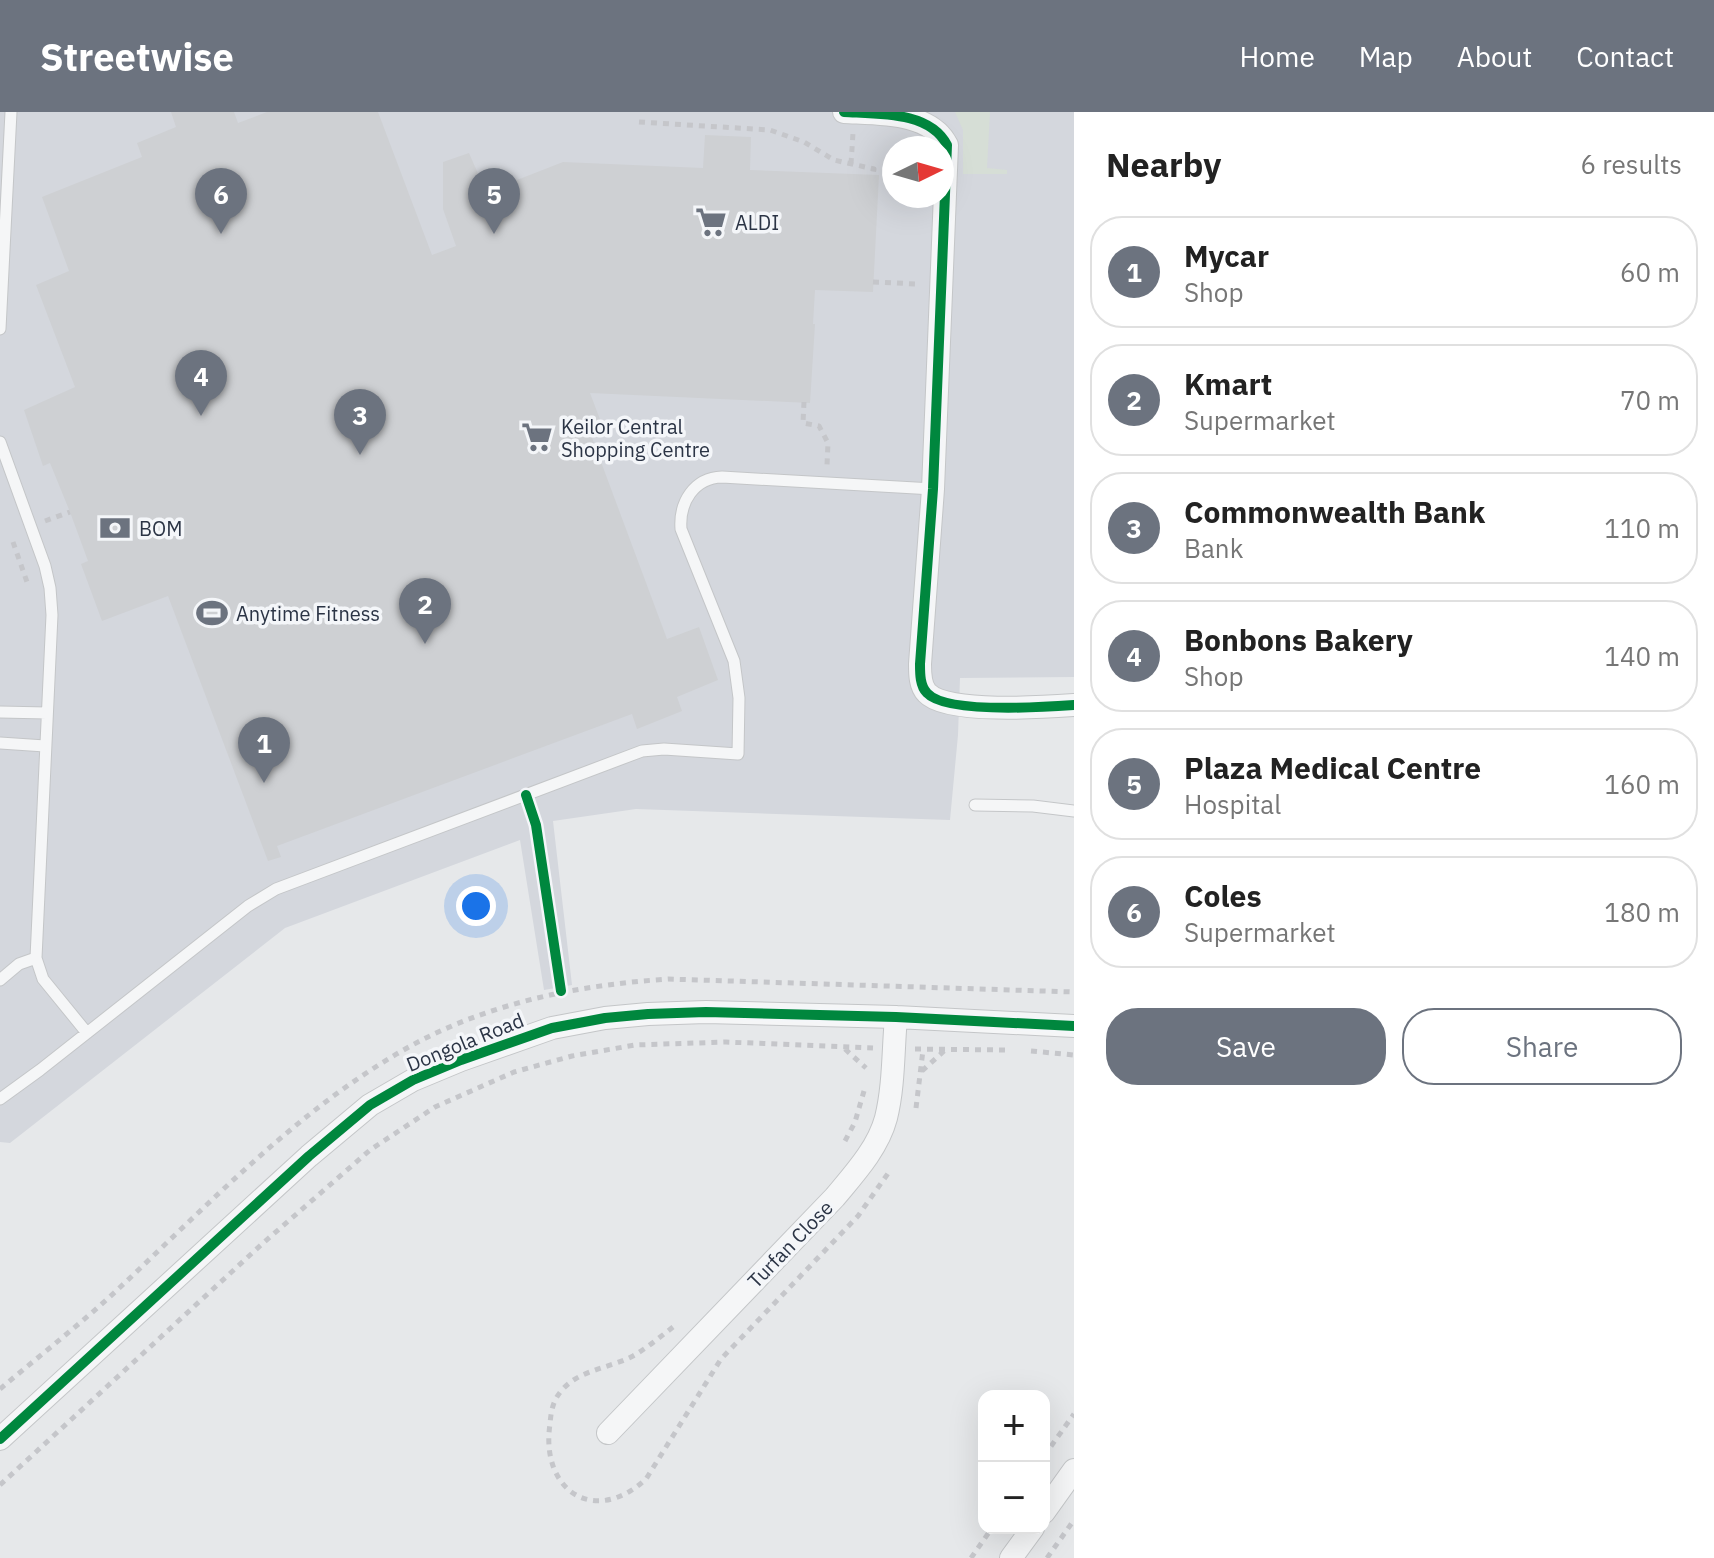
<!DOCTYPE html>
<html lang="en">
<head>
<meta charset="utf-8">
<style>
	:root { --surface:#fff; --page:#f2f2f2; --text:#222; --muted:#767676; --line:#e0e0e0; --accent:#6c737f }
	body { margin:0; font-family:"IBM Plex Sans",sans-serif; background:var(--page); color:var(--text) }
	.controls { position:absolute; right:24px; bottom:24px; display:grid; overflow:hidden; border-radius:16px; box-shadow:0 8px 32px #0002 }
	.controls button { width:72px; height:72px; display:grid; place-items:center; padding:0; border:0; border-bottom:2px solid var(--line); background:var(--surface); color:var(--text); font:40px sans-serif }
	.compass { position:absolute; left:882px; top:24px; width:72px; height:72px; border-radius:50%; background:var(--surface); box-shadow:0 8px 32px #0002; rotate:85deg }
	.you { position:absolute; left:476px; top:794px; width:28px; height:28px; margin:-20px; border:6px solid #fff; border-radius:50%; background:#1a73e8; box-shadow:0 0 0 12px #1a73e833 }
	.badge { display:grid; place-items:center; width:52px; height:52px; border-radius:50%; background:var(--accent); color:#fff; font-size:26px; font-weight:700 }
	.pin { position:absolute; translate:-50% -66px; filter:drop-shadow(0 2px 4px #0008) }
	.pin::after { content:''; position:absolute; top:42px; width:28px; height:24px; background:inherit; clip-path:polygon(0 0,100% 0,50% 100%) }
	.list { margin:0; padding:0; list-style:none }
	h2 { display:flex; justify-content:space-between; align-items:center; height:104px; margin:0; padding:0 32px; font-size:34px }
	h2 small { font-size:26px; font-weight:400; color:var(--muted) }
	.list li { display:grid; grid-template-columns:52px 1fr auto; gap:24px; align-items:center; box-sizing:border-box; height:112px; margin:0 16px 16px; padding:0 16px; border:2px solid var(--line); border-radius:32px }
	.list b { display:block; font-size:30px; white-space:nowrap }
	.list p { margin:0; font-size:26px; white-space:nowrap; color:var(--muted) }
	.list em { font-size:26px; font-style:normal; color:var(--muted) }
	.actions { display:flex; gap:16px; padding:24px 32px }
	.actions a { flex:1; padding:18px 0; border:2px solid var(--accent); border-radius:32px; text-align:center; font-size:28px; color:var(--accent) }
	.actions .main { background:var(--accent); color:#fff }
	.map { position:relative; flex:none; width:1074px; height:1446px; overflow:hidden }
	header { display:flex; align-items:center; gap:48px; box-sizing:border-box; height:112px; padding:0 40px; background:var(--accent); color:#fff }
	header strong { font-size:38px }
	nav { display:flex; gap:44px; margin-inline-start:auto; font-size:28px }
	main { display:flex }
	aside { flex:1; background:var(--surface) }
	.map>svg:first-child { display:block }
</style>
</head>
<body>
<header>
<strong>Streetwise</strong>
<nav><a>Home</a><a>Map</a><a>About</a><a>Contact</a></nav>
</header>
<main>
<div class="map">
<svg width="1074" height="1446" viewBox="0 0 1074 1446">
	<rect width="100%" height="100%" fill="#e6e8ea"/>
	<path fill="#d4d7dd" fill-rule="evenodd" d="M 0,0 L 1074,0 L 1074,565 L 960,566 L 958,623 L 950,708 L 636,697 L 553,709 L 572,873 L 544,878 L 520,728 L 285,816 L 10,1031 L 0,1030 ZM 894,36 L 942,36 L 942,84 L 894,84 Z"/>
	<path fill="#d6ded6" d="M 955,0 L 990,0 L 987,56 L 1007,58 L 1007,62 L 963,62 L 963,18 Z"/>
	<path fill="#ced0d3" d="M 171,0 L 234,0 L 238,11 L 267,0 L 378,0 L 432,143 L 456,134 L 443,97 L 443,50 L 469,41 L 486,80 L 563,50 L 703,56 L 705,23 L 751,25 L 750,58 L 879,63 L 873,180 L 815,178 L 813,212 L 815,212 L 810,291 L 590,281 L 601,310 L 588,315 L 667,527 L 699,515 L 718,568 L 677,585 L 682,599 L 637,617 L 632,602 L 277,734 L 281,745 L 268,749 L 168,484 L 102,509 L 81,452 L 88,449 L 70,400 L 50,351 L 43,354 L 24,298 L 75,275 L 36,173 L 69,159 L 42,85 L 142,45 L 137,31 L 176,15 Z"/>
	<g fill="none" stroke-linecap="round" stroke-linejoin="round">
		<defs>
			<path id="lane" d="M 0,217 L 11,0
				M 0,330 L 45,454 L 50,476 L 52,503 L 36,846 L 43,867 L 87,921
				M 0,600 L 47,601
				M 0,631 L 45,634
				M 975,693 L 1033,694 L 1074,699
				M 0,868 L 19,852 L 36,846
				M 0,987 L 40,958 L 248,794 L 276,777 L 642,639 L 664,637 L 738,642 L 739,586 L 734,549 L 681,417 C 679,390 694,366 722,365 L 933,377"/>
			<path id="street" d="M 844,0 C 882,2 930,0 947,33 L 933,377 L 920,552 C 920,562 920,574 927,581 C 946,602 1046,595 1074,593
				M 608,1321 L 835,1085 C 855,1061 878,1036 886,1006 C 894,974 893,938 896,905
				M 0,1327 L 309,1044 L 370,993 L 413,968 L 461,948 L 552,916 L 605,906 L 648,902 L 706,900 L 896,905 L 1074,914
				M 1044,1400 L 1074,1358
				M 1011,1446 L 1033,1416"/>
		</defs>
		<use href="#lane" stroke="#c4c6c8" stroke-width="13"/>
		<use href="#street" stroke="#c4c6c8" stroke-width="24"/>
		<path stroke="#c5c6ca" stroke-width="5" stroke-dasharray="6 6" stroke-linecap="butt" d="M 639,10 L 770,18 L 804,30 L 834,48 L 874,57 L 873,63
			M 851,52 L 853,21
			M 873,170 L 917,172
			M 804,290 L 803,311 L 819,314 L 828,331 L 827,353
			M 45,409 L 70,400
			M 13,430 L 27,470
			M 845,937 L 866,956
			M 915,937 L 1005,938
			M 1031,939 L 1074,943
			M 922,959 L 944,939
			M 916,996 L 923,938
			M 845,1029 L 855,1010 L 864,979
			M 673,1215 C 660,1225 647,1236 633,1244 C 610,1256 579,1258 562,1278 C 553,1288 551,1299 550,1312 C 540,1378 594,1415 646,1367 L 721,1247 L 858,1104 L 889,1060
			M 0,1277 C 38,1245 78,1214 115,1180 C 207,1094 297,998 407,936 C 487,891 578,873 668,867 L 1074,880
			M 1044,1344 L 1074,1302
			M 0,1373 L 262,1132 L 370,1038 L 435,995 L 514,960 L 572,944 L 635,933 L 726,930 L 873,936
			M 971,1446 L 992,1416
			M 1047,1446 L 1074,1408"/>
		<use href="#lane" stroke="#f5f6f7" stroke-width="11"/>
		<use href="#street" stroke="#f5f6f7" stroke-width="22"/>
		<defs>
			<path id="cycleway" d="M 844,0 C 882,2 930,0 947,33 L 933,377 L 920,552 C 920,562 920,574 927,581 C 946,602 1046,595 1074,593
				M 526,683 L 536,713 L 561,879
				M 0,1327 L 309,1044 L 370,993 L 413,968 L 461,948 L 552,916 L 605,906 L 648,902 L 706,900 L 896,905 L 1074,914"/>
		</defs>
		<use href="#cycleway" stroke="#f4f6f9" stroke-width="15"/>
		<use href="#cycleway" stroke="#00873e" stroke-width="10"/>
	</g>
	<defs>
		<symbol id="supermarket-bare" viewBox="-9 -9 18 18"><path d="M-6-5.5h2.5l.6 2H6L4.5 2H-2.5L-4.4-4H-6ZM-1.5 3.2a1.3 1.3 0 1 0 .1 0ZM3 3.2a1.3 1.3 0 1 0 .1 0Z" fill="#6c737f" stroke="#f4f6f9" stroke-width="2.5" paint-order="stroke"/></symbol>
		<symbol id="bank-bare" viewBox="-9 -9 18 18"><path d="M-6-4H6V4H-6ZM0-2.3a2.3 2.3 0 1 0 0 4.6a2.3 2.3 0 1 0 0-4.6Z" fill="#6c737f" stroke="#f4f6f9" stroke-width="2.5" paint-order="stroke"/></symbol>
		<symbol id="stadium-bare" viewBox="-9 -9 18 18"><path d="M0-5a6.5 5 0 1 0 0 10a6.5 5 0 1 0 0-10ZM-3.5-1.8h7v3.6h-7Z" fill="#6c737f" stroke="#f4f6f9" stroke-width="2.5" paint-order="stroke"/></symbol>
	</defs>
	<g fill-rule="evenodd">
		<use href="#supermarket-bare" x="689" y="88" width="44" height="44"/>
		<use href="#supermarket-bare" x="515" y="303" width="44" height="44"/>
		<use href="#bank-bare" x="93" y="394" width="44" height="44"/>
		<use href="#stadium-bare" x="190" y="479" width="44" height="44"/>
	</g>
	<g text-anchor="middle" dominant-baseline="central" stroke-width="7" stroke-linejoin="round" paint-order="stroke">
		<g font-size="20" fill="#2b3445" stroke="#f4f6f9" text-anchor="start">
			<text x="735" y="110">ALDI</text>
			<text x="561" y="314">Keilor Central<tspan x="561" dy="23">Shopping Centre</tspan></text>
			<text x="139" y="416">BOM</text>
			<text x="236" y="501">Anytime Fitness</text>
		</g>
		<g font-size="20" fill="#2b3445" stroke="#f4f6f9">
			<text transform="translate(465 930) rotate(-22)">Dongola Road</text>
			<text transform="translate(790 1132) rotate(-46)">Turfan Close</text>
		</g>
	</g>
</svg>
<div class="controls">
<button>+</button>
<button>−</button>
</div>
<svg class="compass" viewBox="-18 -18 36 36"><path d="M0-13l5 13h-10z" fill="#e53935"/><path d="M0 13l5-13h-10z" fill="#767676"/></svg>
<div class="you"></div>
<div class="pin badge" style="left:264px;top:671px">1</div>
<div class="pin badge" style="left:425px;top:532px">2</div>
<div class="pin badge" style="left:360px;top:343px">3</div>
<div class="pin badge" style="left:201px;top:304px">4</div>
<div class="pin badge" style="left:494px;top:122px">5</div>
<div class="pin badge" style="left:221px;top:122px">6</div>
</div>
<aside>
<h2>Nearby<small>6 results</small></h2>
<ul class="list">
<li><span class="badge">1</span><div><b>Mycar</b><p>Shop</p></div><em>60 m</em></li>
<li><span class="badge">2</span><div><b>Kmart</b><p>Supermarket</p></div><em>70 m</em></li>
<li><span class="badge">3</span><div><b>Commonwealth Bank</b><p>Bank</p></div><em>110 m</em></li>
<li><span class="badge">4</span><div><b>Bonbons Bakery</b><p>Shop</p></div><em>140 m</em></li>
<li><span class="badge">5</span><div><b>Plaza Medical Centre</b><p>Hospital</p></div><em>160 m</em></li>
<li><span class="badge">6</span><div><b>Coles</b><p>Supermarket</p></div><em>180 m</em></li>
</ul>
<div class="actions"><a class="main">Save</a><a>Share</a></div>
</aside>
</main>
</body>
</html>
